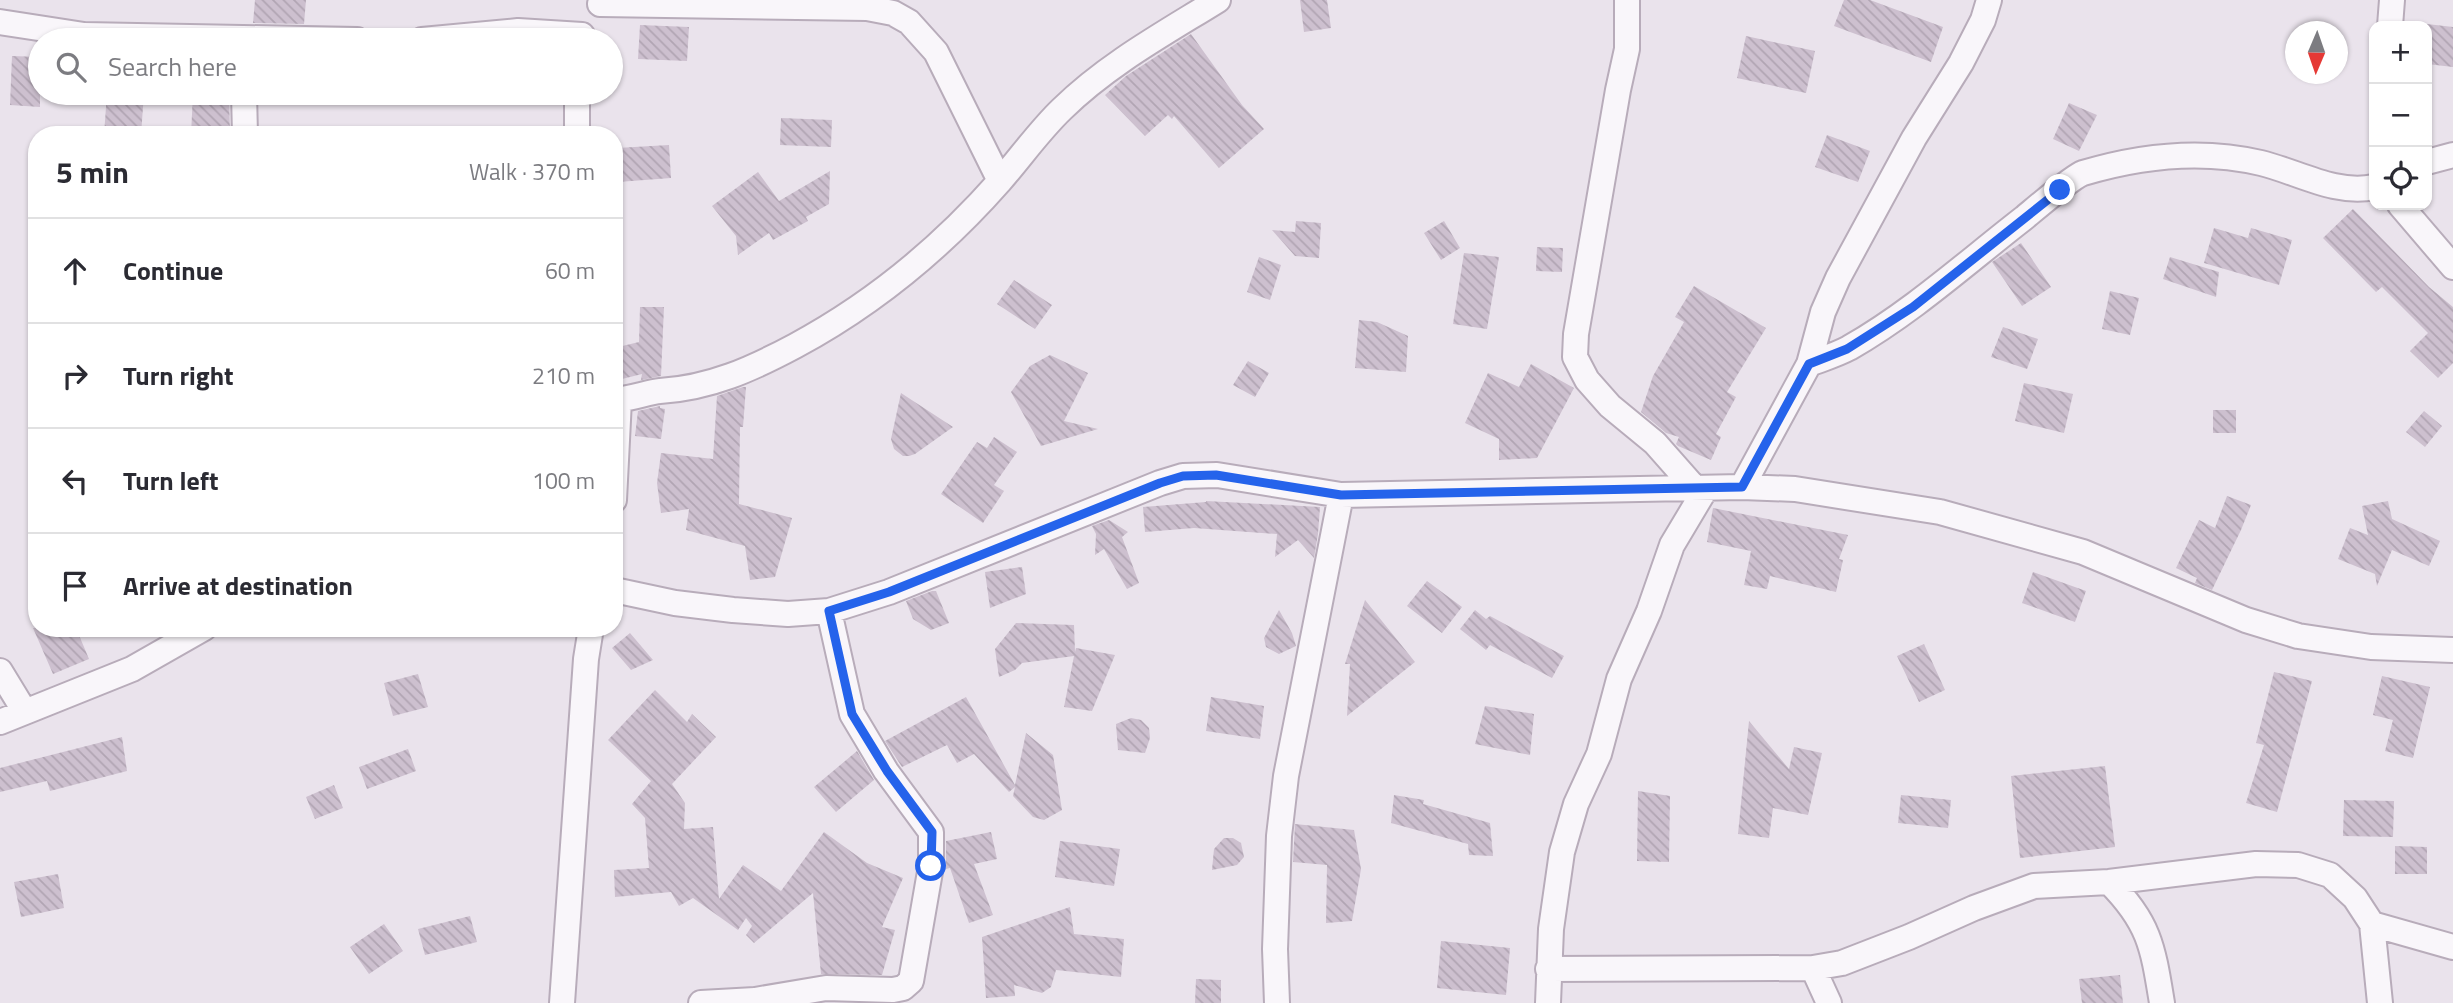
<!DOCTYPE html>
<html lang="en">
<head>
<meta charset="utf-8">
<style>
	:root { --surface:#fff; --page:#f7f7f7; --text:#2b2b33; --muted:#7c7c81; --line:#e1e1e2 }
	body { margin:0; font-family:"Titillium Web",sans-serif; background:var(--page); color:var(--text) }
	.controls { position:absolute; right:21px; top:21px; display:grid; overflow:hidden; border-radius:14px; box-shadow:0 2px 5px #0004 }
	.controls button { width:63px; height:63px; display:grid; place-items:center; padding:0; border:0; border-bottom:2px solid var(--line); background:var(--surface); color:var(--text); font:35px sans-serif }
	.compass { position:absolute; left:2285px; top:21px; width:63px; height:63px; border-radius:50%; background:var(--surface); box-shadow:0 2px 5px #0004; rotate:182deg }
	.stop { position:absolute; width:21px; height:21px; margin:-16px; border:5px solid #2563eb; border-radius:50%; background:#fff }
	.stop.end { background:#2563eb; border-color:#fff; box-shadow:0 2px 7px #0008 }
	.list { margin:0; padding:0; list-style:none }
	h2 { display:flex; justify-content:space-between; align-items:center; height:91px; margin:0; padding:0 28px; font-size:30px }
	h2 small { font-size:23px; font-weight:400; color:var(--muted) }
	.list li { display:grid; grid-template-columns:46px 1fr auto; gap:21px; align-items:center; box-sizing:border-box; height:105px; padding:0 28px; border-top:2px solid var(--line) }
	.list b { display:block; font-size:26px; white-space:nowrap }
	.list em { font-size:23px; font-style:normal; color:var(--muted) }
	.icon { flex:none; width:38px; height:38px; fill:none; stroke:currentColor; stroke-width:2; stroke-linecap:round; stroke-linejoin:round }
	.map { position:relative; flex:none; width:2453px; height:1003px; overflow:hidden }
	.search { position:absolute; background:var(--surface); box-shadow:0 2px 5px #0004; left:28px; top:28px; width:595px; height:77px; display:flex; align-items:center; gap:18px; box-sizing:border-box; padding:0 24px; border-radius:38px; color:var(--muted); font-size:26px }
	.panel { position:absolute; background:var(--surface); box-shadow:0 2px 5px #0004; left:28px; top:126px; width:595px; height:511px; border-radius:28px }
	.map>svg:first-child { display:block }
</style>
</head>
<body>
<div class="map">
<svg width="2453" height="1003" viewBox="0 0 2453 1003">
	<defs>
		<pattern id="building-back-hatch" width="6" height="6" patternUnits="userSpaceOnUse" patternTransform="scale(1.75)"><rect width="6" height="6" fill="#cdc0cf"/><path d="M-1 5l2 2M0 0l6 6M5-1l2 2" fill="none" stroke="#b1a5b3"/></pattern>
	</defs>
	<rect width="100%" height="100%" fill="#eae3ec"/>
	<path fill="url(#building-back-hatch)" d="M 255,0 L 306,0 L 304,24 L 253,23 Z
		M 1300,0 L 1327,0 L 1331,28 L 1304,32 Z
		M 1844,0 L 1870,0 L 1943,27 L 1931,62 L 1834,26 Z
		M 2427,24 L 2453,27 L 2453,67 L 2427,64 Z
		M 640,25 L 689,27 L 687,61 L 638,59 Z
		M 1191,34 L 1242,105 L 1264,129 L 1219,168 L 1174,116 L 1172,119 L 1168,115 L 1145,136 L 1105,95 L 1126,76 Z
		M 1746,36 L 1815,51 L 1806,93 L 1737,78 Z
		M 12,56 L 40,57 L 40,107 L 10,105 Z
		M 107,93 L 144,93 L 141,135 L 104,135 Z
		M 193,93 L 229,93 L 230,135 L 191,135 Z
		M 2069,103 L 2097,115 L 2079,151 L 2053,139 Z
		M 781,118 L 832,120 L 831,147 L 780,145 Z
		M 1827,135 L 1870,151 L 1858,182 L 1815,167 Z
		M 669,145 L 671,178 L 618,182 L 617,148 Z
		M 830,171 L 829,204 L 806,217 L 808,221 L 773,240 L 769,233 L 738,255 L 736,236 L 712,206 L 758,172 L 779,201 Z
		M 2353,209 L 2429,287 L 2453,307 L 2453,363 L 2438,378 L 2410,351 L 2428,333 L 2382,287 L 2376,292 L 2323,238 Z
		M 1296,221 L 1321,223 L 1319,258 L 1295,256 L 1272,230 L 1295,232 Z
		M 1444,221 L 1460,248 L 1441,260 L 1424,233 Z
		M 2214,228 L 2248,238 L 2251,228 L 2292,240 L 2279,285 L 2204,263 Z
		M 2021,243 L 2051,287 L 2022,306 L 1992,262 Z
		M 1537,247 L 1563,248 L 1562,272 L 1536,271 Z
		M 1464,253 L 1499,257 L 1487,329 L 1453,324 Z
		M 1259,257 L 1281,265 L 1270,300 L 1247,292 Z
		M 2170,257 L 2219,272 L 2216,297 L 2163,279 Z
		M 1014,280 L 1052,305 L 1035,329 L 997,304 Z
		M 1694,286 L 1766,328 L 1727,392 L 1736,397 L 1716,434 L 1721,437 L 1711,460 L 1678,446 L 1676,444 L 1679,437 L 1666,433 L 1641,412 L 1653,376 L 1684,322 L 1675,317 Z
		M 2110,291 L 2139,298 L 2130,335 L 2102,329 Z
		M 640,307 L 664,307 L 661,376 L 641,380 L 642,374 L 614,381 L 614,348 L 639,342 Z
		M 1359,320 L 1377,322 L 1408,336 L 1406,372 L 1355,368 Z
		M 2003,327 L 2038,339 L 2027,369 L 1991,357 Z
		M 1050,355 L 1088,373 L 1064,421 L 1098,429 L 1041,446 L 1011,392 L 1030,366 Z
		M 1248,361 L 1269,373 L 1255,397 L 1233,385 Z
		M 1531,364 L 1574,388 L 1537,458 L 1499,460 L 1499,439 L 1465,423 L 1488,373 L 1519,387 Z
		M 2024,383 L 2073,394 L 2064,433 L 2015,421 Z
		M 743,387 L 746,387 L 743,427 L 740,427 L 739,504 L 792,518 L 775,577 L 750,580 L 745,546 L 686,530 L 689,509 L 661,513 L 657,483 L 661,453 L 713,459 L 717,396 Z
		M 901,393 L 953,427 L 915,454 L 909,456 L 903,456 L 894,449 L 891,439 Z
		M 660,406 L 660,408 L 665,409 L 661,439 L 635,436 L 638,411 Z
		M 2213,410 L 2236,410 L 2236,433 L 2213,433 Z
		M 2424,411 L 2442,426 L 2425,447 L 2406,432 Z
		M 994,437 L 1017,452 L 994,485 L 1004,491 L 983,523 L 941,494 L 977,442 L 987,448 Z
		M 2227,496 L 2251,505 L 2241,530 L 2212,590 L 2195,583 L 2197,578 L 2176,568 L 2199,520 L 2215,528 Z
		M 1206,501 L 1320,507 L 1318,534 L 1314,558 L 1298,540 L 1275,557 L 1277,534 L 1194,528 L 1145,532 L 1143,507 L 1206,502 Z
		M 2388,501 L 2392,519 L 2440,541 L 2429,566 L 2392,550 L 2377,586 L 2375,574 L 2338,559 L 2350,528 L 2368,535 L 2362,506 Z
		M 1713,508 L 1848,535 L 1839,559 L 1843,560 L 1836,592 L 1770,576 L 1767,589 L 1744,585 L 1751,551 L 1707,542 Z
		M 1109,520 L 1128,532 L 1122,537 L 1139,583 L 1127,589 L 1104,549 L 1095,555 L 1096,534 L 1092,526 Z
		M 1022,567 L 1026,594 L 990,608 L 985,572 Z
		M 2033,572 L 2086,591 L 2075,622 L 2022,603 Z
		M 1427,581 L 1462,607 L 1442,633 L 1407,606 Z
		M 932,591 L 936,591 L 949,623 L 931,630 L 913,619 L 906,601 Z
		M 1365,600 L 1415,662 L 1347,716 L 1350,664 L 1345,664 Z
		M 1279,610 L 1292,633 L 1296,646 L 1279,654 L 1266,647 L 1264,638 Z
		M 1475,610 L 1486,619 L 1490,616 L 1564,656 L 1552,678 L 1490,645 L 1486,650 L 1460,629 Z
		M 1016,623 L 1074,625 L 1075,652 L 1076,648 L 1115,655 L 1092,711 L 1064,707 L 1074,656 L 1022,663 L 1015,670 L 999,677 L 995,649 Z
		M 33,628 L 76,628 L 89,659 L 53,674 Z
		M 630,633 L 653,660 L 631,670 L 612,648 Z
		M 1924,644 L 1945,690 L 1919,702 L 1897,656 Z
		M 2274,672 L 2312,681 L 2277,812 L 2246,803 L 2264,745 L 2256,743 Z
		M 418,674 L 428,707 L 393,716 L 384,683 Z
		M 2382,676 L 2430,687 L 2413,758 L 2385,751 L 2393,720 L 2373,715 Z
		M 655,690 L 687,722 L 692,714 L 716,737 L 672,784 L 685,803 L 684,829 L 713,827 L 719,899 L 743,865 L 781,891 L 824,832 L 867,863 L 903,878 L 882,927 L 895,930 L 882,975 L 821,974 L 813,893 L 754,943 L 746,935 L 752,926 L 746,918 L 738,930 L 693,898 L 679,906 L 671,892 L 615,897 L 614,870 L 649,868 L 645,818 L 632,804 L 651,781 L 608,740 Z
		M 966,697 L 1015,785 L 1026,733 L 1053,755 L 1062,810 L 1044,820 L 1033,817 L 1013,796 L 1015,787 L 1009,792 L 974,754 L 957,763 L 947,745 L 902,767 L 885,741 Z
		M 1211,697 L 1264,706 L 1260,739 L 1206,731 Z
		M 1485,706 L 1534,714 L 1530,755 L 1475,744 Z
		M 1131,718 L 1141,720 L 1149,728 L 1150,738 L 1145,753 L 1118,750 L 1116,724 Z
		M 1749,721 L 1789,769 L 1794,747 L 1822,753 L 1808,815 L 1773,808 L 1769,838 L 1738,834 Z
		M 122,737 L 127,771 L 50,791 L 47,781 L 0,792 L 0,768 Z
		M 408,749 L 416,771 L 367,789 L 359,767 Z
		M 857,751 L 874,780 L 836,812 L 814,787 Z
		M 2105,766 L 2115,847 L 2020,858 L 2011,776 Z
		M 334,785 L 343,808 L 315,819 L 306,797 Z
		M 1638,791 L 1670,796 L 1669,862 L 1637,861 Z
		M 1394,795 L 1424,800 L 1423,804 L 1490,823 L 1493,856 L 1469,855 L 1468,844 L 1391,823 Z
		M 1901,795 L 1951,800 L 1948,828 L 1898,823 Z
		M 2344,800 L 2394,801 L 2393,837 L 2343,836 Z
		M 1295,824 L 1354,830 L 1361,869 L 1352,921 L 1326,923 L 1327,865 L 1293,862 Z
		M 991,832 L 997,859 L 974,864 L 993,915 L 969,923 L 950,868 L 946,869 L 946,841 Z
		M 1224,838 L 1233,838 L 1241,843 L 1244,857 L 1237,865 L 1212,870 L 1214,849 Z
		M 1060,841 L 1120,849 L 1114,886 L 1055,877 Z
		M 2395,846 L 2427,847 L 2427,874 L 2395,874 Z
		M 58,874 L 64,908 L 21,917 L 14,882 Z
		M 1070,907 L 1074,934 L 1124,939 L 1121,977 L 1056,970 L 1051,987 L 1042,993 L 1014,985 L 1015,996 L 986,998 L 982,937 Z
		M 470,916 L 477,942 L 425,955 L 418,929 Z
		M 384,924 L 403,951 L 369,974 L 350,947 Z
		M 1441,941 L 1510,948 L 1506,995 L 1437,988 Z
		M 2120,975 L 2123,1003 L 2082,1003 L 2079,979 Z
		M 1196,979 L 1221,980 L 1221,1003 L 1195,1003 Z"/>
	<g fill="none" stroke-linecap="round" stroke-linejoin="round">
		<defs>
			<path id="street" d="M 1627,0 L 1627,49 L 1618,90 L 1576,334 L 1575,357 L 1587,380 L 1610,406 L 1655,443 L 1693,486
				M 600,4 L 867,8 L 893,13 L 909,22 L 936,52 L 1000,181
				M 0,22 L 84,35 L 357,40
				M 2390,26 L 2392,0
				M 422,40 L 518,31 L 582,35
				M 244,93 L 245,135
				M 577,93 L 577,135
				M 2427,162 L 2453,155
				M 2400,205 L 2453,267
				M 1809,364 C 1822,359 1836,355 1849,348 C 1912,312 1966,263 2024,218 C 2035,209 2072,177 2083,173 C 2140,156 2202,149 2261,163 C 2298,172 2335,195 2374,187
				M 614,399 C 624,401 648,392 660,391 C 710,388 752,369 795,346 C 873,304 941,248 1000,181 C 1021,157 1039,131 1062,109 C 1108,64 1165,33 1218,0
				M 1742,487 L 1809,364 L 1823,312 L 1838,278 L 1914,138 L 1961,63 L 1983,20 L 1989,0
				M 614,500 L 619,400
				M 614,590 L 675,603 L 733,610 L 788,614 L 829,611 L 889,592 L 1160,483 L 1183,476 L 1217,475 L 1341,495 L 1742,487 L 1795,489 L 1940,512 L 2083,552 L 2246,620 L 2298,636 L 2371,647 L 2453,650
				M 0,671 L 25,712
				M 0,722 L 132,669 L 204,628
				M 2109,882 C 2150,923 2153,948 2162,1003
				M 2372,924 L 2453,947
				M 1813,968 L 1829,1003
				M 1548,969 L 1813,968 L 1842,963 L 1909,937 L 1974,908 L 2034,886 L 2109,882 L 2256,864 L 2298,865 L 2330,875 L 2355,898 L 2372,924 L 2380,1003
				M 562,1003 L 586,659 L 591,628
				M 701,1003 L 755,1000 L 826,988 L 893,990 L 903,988 L 911,981 L 931,866 L 931,832 L 886,771 L 852,714 L 829,611
				M 1277,1003 L 1275,949 L 1279,836 L 1286,776 L 1341,495
				M 1548,1003 L 1551,929 L 1562,852 L 1576,804 L 1599,754 L 1619,679 L 1649,611 L 1672,545 L 1706,488"/>
		</defs>
		<use href="#street" stroke="#b8acba" stroke-width="28"/>
		<use href="#street" stroke="#f9f6fa" stroke-width="24"/>
	</g>
	<g fill="none" stroke-linecap="round" stroke-linejoin="round">
		<path stroke="#2563eb" stroke-width="9" d="M 931,866 L 932,832 L 887,771 L 852,714 L 829,611 L 889,592 L 1160,483 L 1183,476 L 1216,475 L 1341,495 L 1742,487 L 1809,364 L 1847,349 L 1913,307 L 2060,190"/>
	</g>
</svg>
<div class="controls">
<button>+</button>
<button>−</button>
<button><svg class="icon" aria-label="locate" viewBox="0 0 24 24"><circle cx="12" cy="12" r="6"/><path d="M12 2v4M12 18v4M2 12h4M18 12h4"/></svg></button>
</div>
<svg class="compass" viewBox="-18 -18 36 36"><path d="M0-13l5 13h-10z" fill="#e53935"/><path d="M0 13l5-13h-10z" fill="#7c7c81"/></svg>
<div class="stop" style="left:931px;top:866px"></div>
<div class="stop end" style="left:2060px;top:190px"></div>
<div class="search"><svg class="icon" aria-label="search" viewBox="0 0 24 24"><circle cx="10" cy="10" r="6"/><path d="M15 15l6 6"/></svg>Search here</div>
<section class="panel">
<h2>5 min<small>Walk · 370 m</small></h2>
<ul class="list">
<li><svg class="icon" aria-label="ahead" viewBox="0 0 24 24"><path d="M12 20V5M6 11l6-6 6 6"/></svg><div><b>Continue</b></div><em>60 m</em></li>
<li><svg class="icon" aria-label="right" viewBox="0 0 24 24"><path d="M7 20v-9h11M14 6l5 5-5 5"/></svg><div><b>Turn right</b></div><em>210 m</em></li>
<li><svg class="icon" aria-label="left" viewBox="0 0 24 24"><path d="M17 20v-9H6M10 6l-5 5 5 5"/></svg><div><b>Turn left</b></div><em>100 m</em></li>
<li><svg class="icon" aria-label="arrive" viewBox="0 0 24 24"><path d="M6 21V4h12l-3 4 3 4H6"/></svg><div><b>Arrive at destination</b></div></li>
</ul>
</section>
</div>
</body>
</html>
